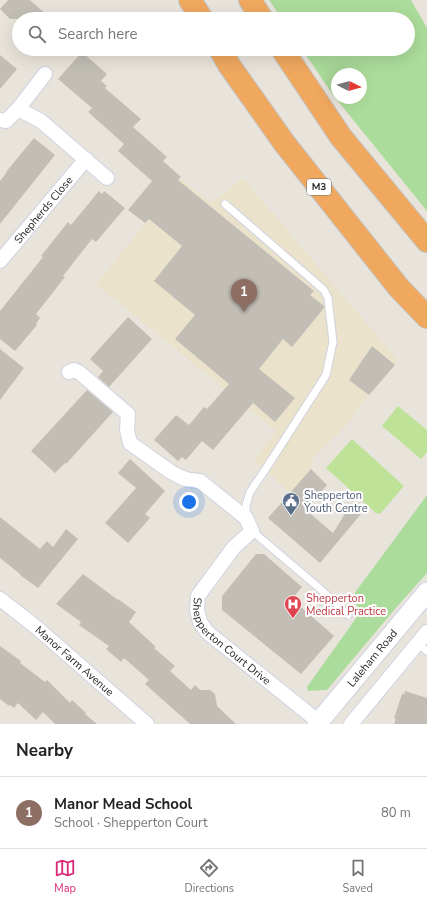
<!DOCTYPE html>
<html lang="en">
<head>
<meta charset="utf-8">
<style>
	:root { --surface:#fff; --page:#f6f6f6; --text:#222; --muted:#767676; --line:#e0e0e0; --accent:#db2777 }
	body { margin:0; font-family:"Nunito Sans",sans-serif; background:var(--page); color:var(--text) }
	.compass { position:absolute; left:331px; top:68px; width:36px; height:36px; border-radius:50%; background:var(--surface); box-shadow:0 4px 16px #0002; rotate:96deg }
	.you { position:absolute; left:189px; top:502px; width:14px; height:14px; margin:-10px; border:3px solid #fff; border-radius:50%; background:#1a73e8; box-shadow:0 0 0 6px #1a73e833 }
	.badge { display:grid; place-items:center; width:26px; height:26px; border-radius:50%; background:var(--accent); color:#fff; font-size:13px; font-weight:700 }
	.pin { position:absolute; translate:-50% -33px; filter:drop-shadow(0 1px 2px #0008) }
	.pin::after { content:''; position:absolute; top:21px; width:14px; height:12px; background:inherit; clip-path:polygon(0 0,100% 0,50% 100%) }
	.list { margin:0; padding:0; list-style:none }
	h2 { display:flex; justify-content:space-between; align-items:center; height:52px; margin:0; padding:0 16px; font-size:17px }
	h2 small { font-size:13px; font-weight:400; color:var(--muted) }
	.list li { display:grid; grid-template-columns:26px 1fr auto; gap:12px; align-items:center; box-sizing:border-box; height:72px; padding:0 16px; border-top:1px solid var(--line) }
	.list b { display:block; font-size:15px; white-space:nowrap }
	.list p { margin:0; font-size:13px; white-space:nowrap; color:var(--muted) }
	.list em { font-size:13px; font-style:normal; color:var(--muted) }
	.icon { flex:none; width:22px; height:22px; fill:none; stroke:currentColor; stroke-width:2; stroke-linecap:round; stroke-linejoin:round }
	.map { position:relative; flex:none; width:427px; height:724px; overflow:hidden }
	.search { position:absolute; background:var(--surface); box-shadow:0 4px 16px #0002; left:12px; right:12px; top:12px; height:44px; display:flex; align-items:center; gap:10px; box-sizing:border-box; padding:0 14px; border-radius:22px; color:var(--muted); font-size:15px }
	.sheet { height:124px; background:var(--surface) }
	nav { display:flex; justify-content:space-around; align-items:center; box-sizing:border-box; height:56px; border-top:1px solid var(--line); background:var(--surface); font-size:11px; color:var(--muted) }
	nav a { display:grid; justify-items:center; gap:2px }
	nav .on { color:var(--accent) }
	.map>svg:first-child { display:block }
</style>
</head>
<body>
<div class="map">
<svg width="427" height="724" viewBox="0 0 427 724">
	<rect width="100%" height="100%" fill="#e9e4db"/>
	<path fill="#eae2cb" d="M 243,178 L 398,360 L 395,365 L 369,395 L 344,428 L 313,458 L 311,469 L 290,492 L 254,461 L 276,431 L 96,284 L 181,179 L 211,203 Z"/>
	<path fill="#acdc9b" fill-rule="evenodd" d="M 269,0 L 411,0 L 427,28 L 427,211 L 333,95 L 302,49 L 408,49 L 408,19 L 282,19 ZM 337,74 L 361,74 L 361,98 L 337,98 Z
		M 427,495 L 427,573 L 395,609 L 327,690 L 308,691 L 307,687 L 359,614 L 354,594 Z"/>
	<path fill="#bde298" d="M 398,406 L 427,430 L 427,452 L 421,459 L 382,426 Z
		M 352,439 L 404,486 L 380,514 L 376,513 L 326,468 Z"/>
	<path fill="#c2beb6" d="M 8,0 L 30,0 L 51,19 L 10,19 L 0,9 Z
		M 82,52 L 107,74 L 101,81 L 107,86 L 105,88 L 141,119 L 133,127 L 167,157 L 163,161 L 181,177 L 178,180 L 314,291 L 310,295 L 324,306 L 324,308 L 292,347 L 283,339 L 259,369 L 295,398 L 275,422 L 253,403 L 213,450 L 202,441 L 186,460 L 182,457 L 178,461 L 154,440 L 176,415 L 189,425 L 204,407 L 207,409 L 229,384 L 175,339 L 195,315 L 154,281 L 182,246 L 149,219 L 145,223 L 128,210 L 152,181 L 118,151 L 124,144 L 88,112 L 92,108 L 58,79 Z
		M 0,55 L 17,69 L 0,89 Z
		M 34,138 L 55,155 L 0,224 L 0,181 L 7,172 L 6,172 Z
		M 99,191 L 102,194 L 104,191 L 125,208 L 96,242 L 92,239 L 63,276 L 65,277 L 36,314 L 40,318 L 36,324 L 37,325 L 15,351 L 0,339 L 0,311 L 43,257 L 41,256 L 68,222 L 71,225 Z
		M 128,317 L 152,339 L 109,387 L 98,377 L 103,371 L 90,359 Z
		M 372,346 L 395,365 L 369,395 L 349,380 Z
		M 0,349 L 24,368 L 0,400 Z
		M 87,390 L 113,412 L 66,464 L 65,463 L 55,473 L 31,451 Z
		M 130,459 L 165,491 L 145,514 L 150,518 L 128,543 L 105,523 L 136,488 L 118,473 Z
		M 311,469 L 327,485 L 306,510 L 333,533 L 351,504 L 361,514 L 320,563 L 268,518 Z
		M 0,517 L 40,549 L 47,541 L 53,547 L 66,529 L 78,539 L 38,588 L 20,575 L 20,574 L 0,558 Z
		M 256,554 L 264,554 L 302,587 L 292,599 L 334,636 L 301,674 L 222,610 L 222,596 Z
		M 83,574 L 118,600 L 118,599 L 136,612 L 129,622 L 156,647 L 154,648 L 175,666 L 170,671 L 191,690 L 195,685 L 200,690 L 210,690 L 215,694 L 217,706 L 236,724 L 190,724 L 145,684 L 149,680 L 124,658 L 121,662 L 106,649 L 109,646 L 79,625 L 81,622 L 56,604 Z
		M 0,646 L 21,661 L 20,663 L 45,682 L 47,680 L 70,703 L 72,700 L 86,713 L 85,714 L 97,724 L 55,724 L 43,712 L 36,720 L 18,703 L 14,708 L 10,705 L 9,706 L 0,699 Z
		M 405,691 L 427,698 L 427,724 L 394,724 L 396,719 L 394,718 L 402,694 L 404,694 Z"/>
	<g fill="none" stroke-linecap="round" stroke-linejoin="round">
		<defs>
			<path id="lane" d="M 225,204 L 324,290 L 328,298 L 333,342 L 326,375 L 265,470 L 250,492 L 246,505 L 246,518
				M 252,531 L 318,587 L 348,615
				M 418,644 L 427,651"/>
			<g id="street">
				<path d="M 18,109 L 45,74"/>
				<path d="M 0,120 L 6,121 L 18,109 L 41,121 L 107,178"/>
				<path id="s1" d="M 0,261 L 86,159"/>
				<path id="s2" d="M 69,372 L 74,370 L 80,373 L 128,414 L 127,430 L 130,443 L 171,472 L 180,477 L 189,480 L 200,481 L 246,518 L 252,531 L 234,547 L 198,596 L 197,610 L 200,622 L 207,632 L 319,722"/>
				<path id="s3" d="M 0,599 L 36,627 L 147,724"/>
				<path d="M 351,724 L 427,632"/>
			</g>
			<g id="secondary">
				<path id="s4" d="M 317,724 L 427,592"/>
			</g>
			<path id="highway" d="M 190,0 L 202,19
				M 250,0 L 262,19
				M 220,49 L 229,65 L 285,144 L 399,288 L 427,317
				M 282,49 L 341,137 L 427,241"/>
		</defs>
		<use href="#lane" stroke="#d0d2e0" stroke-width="9"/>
		<use href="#street" stroke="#d0d2e0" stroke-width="16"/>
		<use href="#secondary" stroke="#d0d2e0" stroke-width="21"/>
		<use href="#highway" stroke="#c3c3c3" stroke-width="24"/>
		<use href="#lane" stroke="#fff" stroke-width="7"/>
		<use href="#street" stroke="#fff" stroke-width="14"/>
		<use href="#secondary" stroke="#fff" stroke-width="19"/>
		<use href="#highway" stroke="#f0a85f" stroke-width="22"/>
	</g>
	<defs>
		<symbol id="civic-pin" viewBox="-11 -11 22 30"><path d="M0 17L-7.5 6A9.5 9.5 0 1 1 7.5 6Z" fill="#5c6f8a" stroke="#fff"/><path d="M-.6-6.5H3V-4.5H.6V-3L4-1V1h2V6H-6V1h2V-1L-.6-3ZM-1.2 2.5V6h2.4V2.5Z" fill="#fff"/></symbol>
		<symbol id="hospital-pin" viewBox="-11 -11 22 30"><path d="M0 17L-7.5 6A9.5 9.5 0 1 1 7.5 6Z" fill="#e0444e" stroke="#fff"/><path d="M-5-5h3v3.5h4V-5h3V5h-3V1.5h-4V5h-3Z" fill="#fff"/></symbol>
	</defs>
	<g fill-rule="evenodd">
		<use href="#civic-pin" x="281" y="491" width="20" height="27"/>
		<use href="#hospital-pin" x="283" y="594" width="20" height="27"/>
	</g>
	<g text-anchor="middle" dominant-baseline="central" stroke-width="4" stroke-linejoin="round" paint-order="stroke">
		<rect fill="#fff" stroke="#686868" stroke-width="1" x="307" y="179" width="24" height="16" rx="3"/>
		<g font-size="10" font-weight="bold" fill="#282828">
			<text x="319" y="187">M3</text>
		</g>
		<g font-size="11" fill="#282828" stroke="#fff">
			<text stroke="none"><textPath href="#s1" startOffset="67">Shepherds Close</textPath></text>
			<text stroke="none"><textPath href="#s2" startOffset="404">Shepperton Court Drive</textPath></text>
			<text stroke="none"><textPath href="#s4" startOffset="86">Laleham Road</textPath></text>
			<text stroke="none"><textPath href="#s3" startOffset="97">Manor Farm Avenue</textPath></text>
		</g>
		<g font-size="11" fill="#4e5e75" stroke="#fff" text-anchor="start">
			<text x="304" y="495">Shepperton<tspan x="304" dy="13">Youth Centre</tspan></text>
		</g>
		<g font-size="11" fill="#be3a42" stroke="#fff" text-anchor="start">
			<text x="306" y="598">Shepperton<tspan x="306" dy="13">Medical Practice</tspan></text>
		</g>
	</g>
</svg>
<svg class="compass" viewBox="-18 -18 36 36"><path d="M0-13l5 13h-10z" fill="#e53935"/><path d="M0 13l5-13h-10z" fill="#767676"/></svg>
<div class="you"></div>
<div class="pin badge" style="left:244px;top:312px;background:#8d6e63">1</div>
<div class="search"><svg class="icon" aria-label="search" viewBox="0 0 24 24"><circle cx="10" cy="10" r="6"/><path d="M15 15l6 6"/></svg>Search here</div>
</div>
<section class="sheet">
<h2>Nearby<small></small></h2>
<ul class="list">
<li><span class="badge" style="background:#8d6e63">1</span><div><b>Manor Mead School</b><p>School · Shepperton Court</p></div><em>80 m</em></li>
</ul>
</section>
<nav>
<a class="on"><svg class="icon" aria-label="map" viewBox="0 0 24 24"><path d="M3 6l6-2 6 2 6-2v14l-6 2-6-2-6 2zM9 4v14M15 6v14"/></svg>Map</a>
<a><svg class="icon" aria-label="directions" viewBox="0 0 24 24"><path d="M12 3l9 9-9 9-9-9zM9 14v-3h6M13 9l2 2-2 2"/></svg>Directions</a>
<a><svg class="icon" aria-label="saved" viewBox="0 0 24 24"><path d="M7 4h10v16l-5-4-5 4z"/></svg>Saved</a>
</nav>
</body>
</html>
